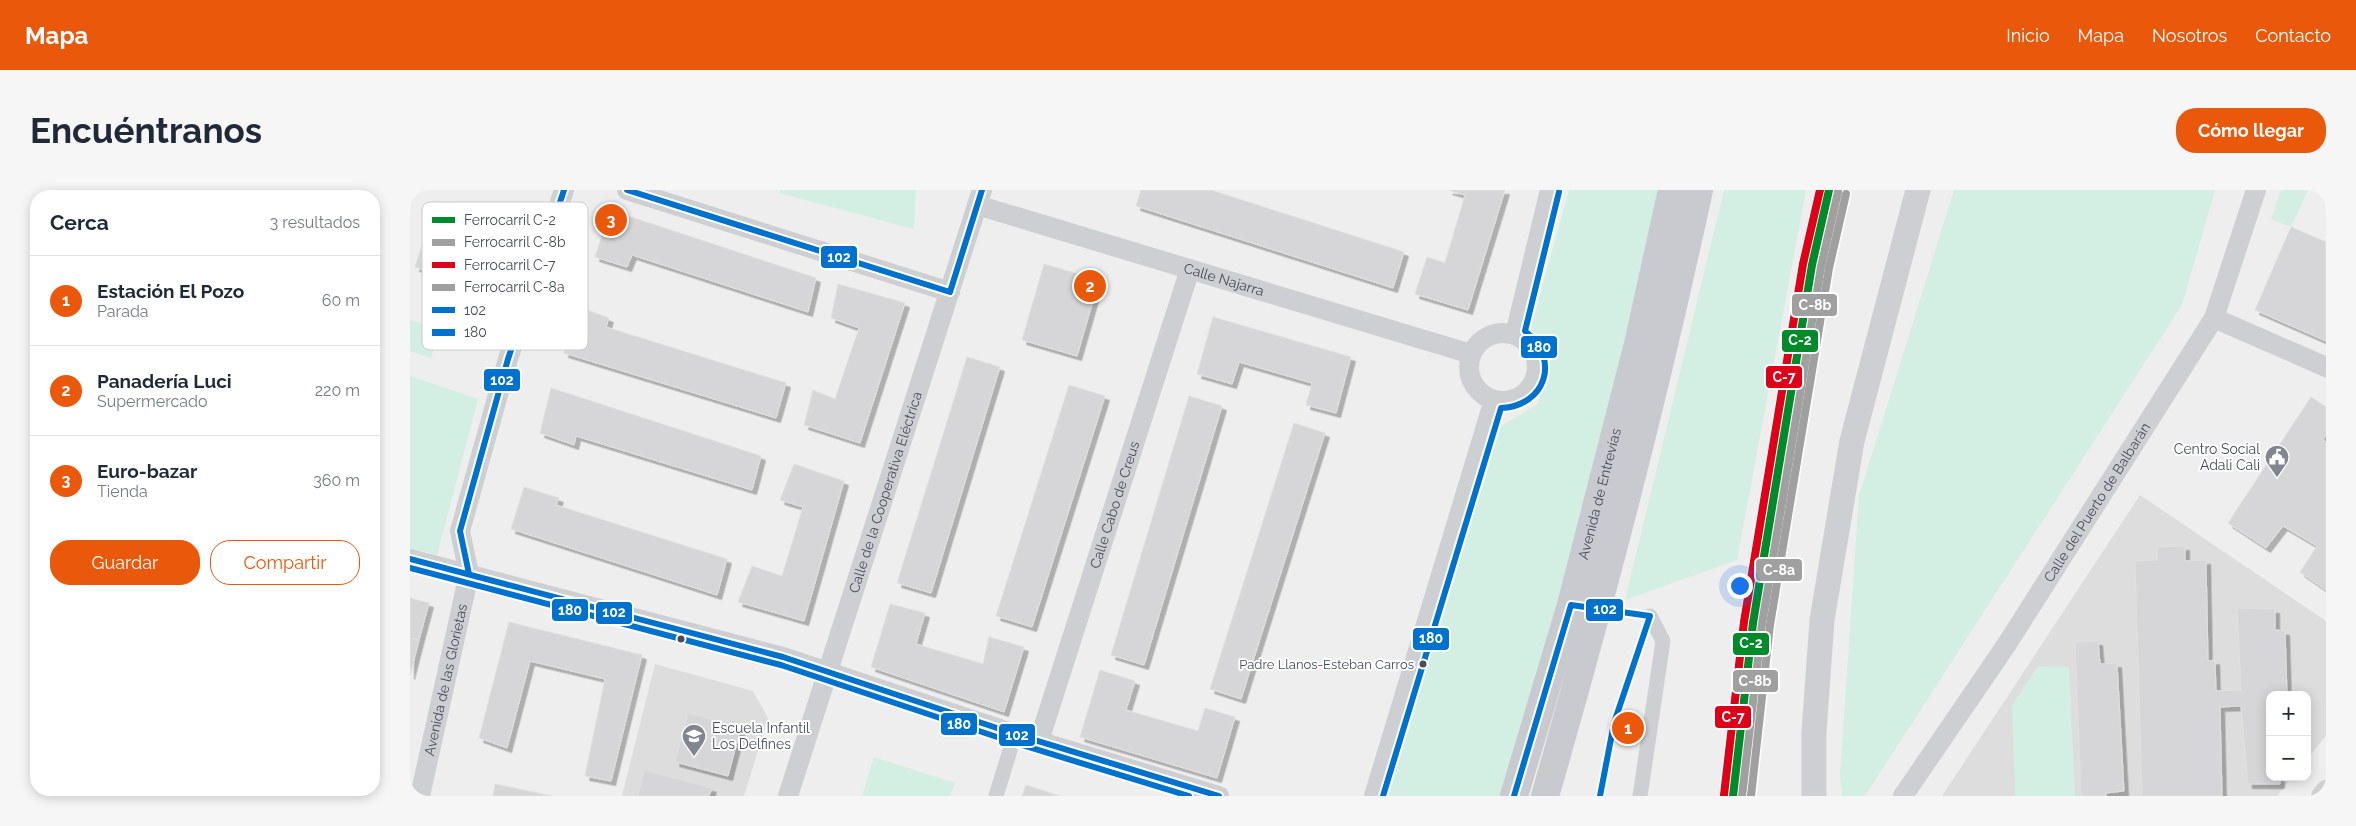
<!DOCTYPE html>
<html lang="es">
<head>
<meta charset="utf-8">
<style>
	:root { --surface:#fff; --page:#f6f6f7; --text:#1f2937; --muted:#747a83; --line:#e0e1e3; --accent:#ea580c }
	body { margin:0; font-family:Raleway,sans-serif; background:var(--page); color:var(--text) }
	.controls { position:absolute; right:15px; bottom:15px; display:grid; overflow:hidden; border-radius:10px; box-shadow:0 2px 12px #0003 }
	.controls button { width:45px; height:45px; display:grid; place-items:center; padding:0; border:0; border-bottom:1px solid var(--line); background:var(--surface); color:var(--text); font:25px sans-serif }
	.you { position:absolute; left:1329px; top:395px; width:18px; height:18px; margin:-12px; border:4px solid #fff; border-radius:50%; background:#1a73e8; box-shadow:0 0 0 8px #1a73e833 }
	.badge { display:grid; place-items:center; width:32px; height:32px; border-radius:50%; background:var(--accent); color:#fff; font-size:16px; font-weight:700 }
	.pin { position:absolute; translate:-50% -50%; border:2px solid #fff; box-shadow:0 1px 5px #0006 }
	.list { margin:0; padding:0; list-style:none }
	h2 { display:flex; justify-content:space-between; align-items:center; height:65px; margin:0; padding:0 20px; font-size:21px }
	h2 small { font-size:16px; font-weight:400; color:var(--muted) }
	.list li { display:grid; grid-template-columns:32px 1fr auto; gap:15px; align-items:center; box-sizing:border-box; height:90px; padding:0 20px; border-top:1px solid var(--line) }
	.list b { display:block; font-size:19px; white-space:nowrap }
	.list p { margin:0; font-size:16px; white-space:nowrap; color:var(--muted) }
	.list em { font-size:16px; font-style:normal; color:var(--muted) }
	.actions { display:flex; gap:10px; padding:15px 20px }
	.actions a { flex:1; padding:11px 0; border:1px solid var(--accent); border-radius:20px; text-align:center; font-size:18px; color:var(--accent) }
	.actions .main { background:var(--accent); color:#fff }
	.map { position:relative; flex:none; width:1916px; height:606px; overflow:hidden; border-radius:20px }
	header { display:flex; align-items:center; gap:30px; box-sizing:border-box; height:70px; padding:0 25px; background:var(--accent); color:#fff }
	header strong { font-size:24px }
	nav { display:flex; gap:28px; margin-inline-start:auto; font-size:18px }
	.intro { display:flex; align-items:center; justify-content:space-between; box-sizing:border-box; height:120px; padding:0 30px }
	h1 { margin:0; font-size:35px }
	.button { padding:12px 22px; border-radius:20px; background:var(--accent); color:#fff; font-size:18px; font-weight:700 }
	main { display:flex; gap:30px; padding:0 30px }
	aside { flex:1; background:var(--surface); border-radius:20px; box-shadow:0 2px 12px #0003 }
	.map>svg:first-child { display:block }
</style>
</head>
<body>
<header>
<strong>Mapa</strong>
<nav><a>Inicio</a><a>Mapa</a><a>Nosotros</a><a>Contacto</a></nav>
</header>
<div class="intro"><h1>Encuéntranos</h1><a class="button">Cómo llegar</a></div>
<main>
<aside>
<h2>Cerca<small>3 resultados</small></h2>
<ul class="list">
<li><span class="badge">1</span><div><b>Estación El Pozo</b><p>Parada</p></div><em>60 m</em></li>
<li><span class="badge">2</span><div><b>Panadería Luci</b><p>Supermercado</p></div><em>220 m</em></li>
<li><span class="badge">3</span><div><b>Euro-bazar</b><p>Tienda</p></div><em>360 m</em></li>
</ul>
<div class="actions"><a class="main">Guardar</a><a>Compartir</a></div>
</aside>
<div class="map">
<svg width="1916" height="606" viewBox="0 0 1916 606">
	<defs>
		<filter id="shadow"><feDropShadow dx="4.5" dy="4.5" stdDeviation="0" flood-color="#0004"/></filter>
	</defs>
	<rect width="100%" height="100%" fill="#efeeee"/>
	<path fill="#ddddde" d="M 1730,305 L 1916,431 L 1916,546 L 1897,569 L 1897,505 L 1860,505 L 1860,587 L 1882,587 L 1867,606 L 1532,606 Z
		M 245,474 L 343,501 L 358,528 L 334,606 L 212,606 Z"/>
	<path fill="#d3eee2" d="M 371,0 L 506,0 L 504,39 L 369,3 Z
		M 1159,0 L 1249,0 L 1167,356 L 1090,606 L 975,606 L 1091,236 L 1128,214 L 1141,169 L 1121,137 Z
		M 1314,0 L 1396,0 L 1327,370 L 1215,410 Z
		M 1544,0 L 1805,0 L 1772,115 L 1455,606 L 1432,606 L 1430,584 L 1449,306 Z
		M 1871,0 L 1898,0 L 1881,37 L 1861,29 Z
		M 0,130 L 30,139 L 21,168 L 0,161 Z
		M 0,186 L 68,209 L 27,365 L 0,358 Z
		M 1628,476 L 1659,477 L 1665,606 L 1605,606 L 1602,515 Z
		M 464,567 L 545,593 L 540,606 L 452,606 Z"/>
	<path fill="#d6d6d9" stroke="#e0e0e1" filter="url(#shadow)" d="M 731,0 L 801,0 L 994,62 L 983,98 L 726,16 Z
		M 1038,0 L 1095,0 L 1058,120 L 1005,104 L 1017,67 L 1035,73 L 1055,5 Z
		M 24,18 L 94,40 L 75,100 L 5,77 Z
		M 200,20 L 406,88 L 398,122 L 222,65 L 217,77 L 185,67 Z
		M 1881,37 L 1916,52 L 1916,151 L 1845,120 Z
		M 634,74 L 689,90 L 667,166 L 612,150 Z
		M 428,94 L 495,113 L 450,253 L 394,235 L 403,200 L 425,209 L 449,138 L 421,128 Z
		M 166,116 L 199,128 L 196,137 L 376,193 L 366,228 L 154,163 Z
		M 803,127 L 941,167 L 926,223 L 896,215 L 902,193 L 829,172 L 822,194 L 787,184 Z
		M 557,167 L 590,177 L 521,403 L 487,393 Z
		M 659,195 L 695,206 L 622,437 L 586,426 Z
		M 141,198 L 351,266 L 342,300 L 166,246 L 164,255 L 130,243 Z
		M 779,206 L 812,216 L 734,475 L 701,465 Z
		M 1901,207 L 1916,217 L 1916,245 L 1913,250 L 1916,252 L 1916,400 L 1890,382 L 1907,356 L 1873,336 L 1856,358 L 1818,333 Z
		M 884,233 L 915,243 L 831,509 L 800,499 Z
		M 384,274 L 434,291 L 394,431 L 328,412 L 342,376 L 372,386 L 393,317 L 370,310 Z
		M 114,297 L 149,308 L 146,315 L 317,369 L 307,405 L 101,339 Z
		M 1775,356 L 1775,371 L 1796,370 L 1798,471 L 1805,470 L 1806,501 L 1831,500 L 1827,418 L 1865,419 L 1865,440 L 1875,441 L 1877,505 L 1860,505 L 1860,587 L 1870,587 L 1870,594 L 1838,594 L 1831,516 L 1810,517 L 1812,606 L 1732,606 L 1725,371 L 1747,370 L 1747,357 Z
		M 0,408 L 19,413 L 9,450 L 0,448 Z
		M 480,414 L 515,423 L 506,454 L 573,474 L 579,447 L 614,457 L 594,522 L 461,477 Z
		M 99,432 L 232,465 L 201,591 L 175,586 L 195,489 L 120,471 L 97,558 L 69,548 Z
		M 0,448 L 9,450 L 0,485 Z
		M 1688,451 L 1690,474 L 1707,473 L 1714,601 L 1696,603 L 1696,606 L 1671,606 L 1665,452 Z
		M 690,480 L 725,491 L 716,520 L 788,541 L 795,518 L 825,527 L 807,588 L 670,547 Z
		M 278,523 L 331,537 L 318,586 L 265,572 Z
		M 234,580 L 302,598 L 299,606 L 228,606 Z
		M 85,594 L 142,606 L 83,606 Z
		M 616,595 L 650,606 L 612,606 Z"/>
	<g fill="none" stroke-linecap="round" stroke-linejoin="round">
		<path stroke="#cdcfd2" stroke-width="15" d="M 586,606 L 605,544
			M 1230,606 L 1253,451 L 1240,426"/>
		<g stroke="#cdcfd2" stroke-width="20">
			<path d="M 217,0 L 540,102"/>
			<path id="s1" d="M 567,15 L 1061,164"/>
			<path d="M 1804,128 L 1916,177"/>
			<circle cx="1093" cy="177" r="34"/>
			<path d="M 1105,144 L 1140,0"/>
			<path d="M 0,369 L 373,467 L 605,544 L 809,606"/>
			<path id="s2" d="M 629,551 L 780,79"/>
			<path id="s3" d="M 10,606 L 59,384 L 50,341 L 98,169 L 154,0"/>
			<path id="s4" d="M 378,606 L 572,0"/>
			<path d="M 964,606 L 1084,210"/>
			<path id="s5" d="M 1493,606 L 1597,454 L 1804,128 L 1846,0"/>
			<path d="M 1911,606 L 1916,600"/>
		</g>
		<path stroke="#cdcfd2" stroke-width="25" d="M 1404,606 L 1404,542 L 1412,430 L 1442,251 L 1508,0"/>
		<g stroke="#c8cacf" stroke-width="28">
			<path id="s6" d="M 1104,606 L 1161,415 L 1228,154 L 1262,0"/>
			<path d="M 1135,606 C 1193,405 1245,204 1289,0"/>
		</g>
		<defs>
			<path id="bus-1" d="M 217,0 L 540,102 L 572,0
				M 0,369 L 373,467 L 605,544 L 809,606
				M 59,384 L 50,341 L 98,169 L 154,0
				M 1104,606 L 1161,415 L 1240,426 L 1204,533 L 1190,606"/>
			<path id="bus-2" d="M 0,378 L 371,475 L 602,552 L 779,606
				M 973,606 L 1091,218 C 1136,216 1151,169 1115,141 L 1149,2"/>
		</defs>
		<use href="#bus-1" stroke="#fff" stroke-width="10"/>
		<use href="#bus-2" stroke="#fff" stroke-width="10"/>
		<use href="#bus-1" stroke="#0072ce" stroke-width="6"/>
		<use href="#bus-2" stroke="#0072ce" stroke-width="6"/>
		<defs>
			<path id="rail-1" d="M 1323,606 L 1343,433 L 1402,75 L 1419,0"/>
			<path id="rail-2" d="M 1332,606 L 1352,434 L 1411,77 L 1428,2"/>
			<path id="rail-3" d="M 1314,605 L 1334,432 L 1393,74 L 1410,0"/>
			<path id="rail-4" d="M 1341,606 L 1360,435 L 1419,78 L 1436,4"/>
		</defs>
		<use href="#rail-1" stroke="#fff" stroke-width="11"/>
		<use href="#rail-2" stroke="#fff" stroke-width="11"/>
		<use href="#rail-3" stroke="#fff" stroke-width="11"/>
		<use href="#rail-4" stroke="#fff" stroke-width="11"/>
		<use href="#rail-1" stroke="#008a29" stroke-width="8"/>
		<use href="#rail-2" stroke="#a0a0a0" stroke-width="8"/>
		<use href="#rail-3" stroke="#de0118" stroke-width="8"/>
		<use href="#rail-4" stroke="#a0a0a0" stroke-width="8"/>
	</g>
	<defs>
		<symbol id="civic-pin" viewBox="-11 -11 22 30"><path d="M0 17L-7.5 6A9.5 9.5 0 1 1 7.5 6Z" fill="#81858e" stroke="#fff"/><path d="M-.6-6.5H3V-4.5H.6V-3L4-1V1h2V6H-6V1h2V-1L-.6-3ZM-1.2 2.5V6h2.4V2.5Z" fill="#fff"/></symbol>
		<symbol id="school-pin" viewBox="-11 -11 22 30"><path d="M0 17L-7.5 6A9.5 9.5 0 1 1 7.5 6Z" fill="#81858e" stroke="#fff"/><path d="M0-5L7-2L0 1L-7-2ZM-4 1L0 2.5L4 1V4Q0 6-4 4Z" fill="#fff"/></symbol>
	</defs>
	<g fill-rule="evenodd">
		<use href="#civic-pin" x="1853" y="253" width="28" height="38"/>
		<use href="#school-pin" x="270" y="532" width="28" height="38"/>
	</g>
	<g fill="#464d5b" stroke="#fff" stroke-width="2">
		<circle cx="271" cy="449" r="4.5"/>
		<circle cx="1013" cy="474" r="4.5"/>
	</g>
	<g text-anchor="middle" dominant-baseline="central" stroke-width="4" stroke-linejoin="round" paint-order="stroke">
		<g font-size="13" fill="#464d5b" stroke="#fff" text-anchor="end">
			<text x="1004" y="474">Padre Llanos-Esteban Carros</text>
		</g>
		<g font-size="14" fill="#464d5b" stroke="#fff">
			<text stroke="none"><textPath href="#s1" startOffset="258">Calle Najarra</textPath></text>
			<text stroke="none"><textPath href="#s4" startOffset="319">Calle de la Cooperativa Eléctrica</textPath></text>
			<text stroke="none"><textPath href="#s6" startOffset="314">Avenida de Entrevías</textPath></text>
			<text stroke="none"><textPath href="#s5" startOffset="352">Calle del Puerto de Balbarán</textPath></text>
			<text stroke="none"><textPath href="#s2" startOffset="248">Calle Cabo de Creus</textPath></text>
			<text stroke="none"><textPath href="#s3" startOffset="119">Avenida de las Glorietas</textPath></text>
		</g>
		<g font-size="14" fill="#464d5b" stroke="#fff" text-anchor="end">
			<text x="1850" y="259">Centro Social<tspan x="1850" dy="16">Adali Cali</tspan></text>
			<text x="302" y="538" text-anchor="start">Escuela Infantil<tspan x="302" dy="16">Los Delfines</tspan></text>
		</g>
	</g>
	<rect x="12" y="12" width="166" height="148" rx="8" fill="#fff" stroke="#c8cace" stroke-width="1"/>
	<rect x="22" y="27" width="23" height="6" fill="#008a29"/>
	<rect x="22" y="49" width="23" height="7" fill="#a0a0a0"/>
	<rect x="22" y="72" width="23" height="6" fill="#de0118"/>
	<rect x="22" y="94" width="23" height="7" fill="#a0a0a0"/>
	<rect x="22" y="117" width="23" height="6" fill="#0072ce"/>
	<rect x="22" y="139" width="23" height="7" fill="#0072ce"/>
	<g font-size="14" fill="#464d5b">
		<text x="54" y="35">Ferrocarril C-2</text>
		<text x="54" y="57">Ferrocarril C-8b</text>
		<text x="54" y="80">Ferrocarril C-7</text>
		<text x="54" y="102">Ferrocarril C-8a</text>
		<text x="54" y="125">102</text>
		<text x="54" y="147">180</text>
	</g>
	<g stroke="#fff" stroke-width="2">
		<rect x="410" y="55" width="38" height="24" rx="5" fill="#0072ce"/>
		<rect x="1381" y="103" width="47" height="24" rx="5" fill="#a0a0a0"/>
		<rect x="1371" y="139" width="38" height="24" rx="5" fill="#008a29"/>
		<rect x="1110" y="145" width="38" height="24" rx="5" fill="#0072ce"/>
		<rect x="1355" y="175" width="38" height="24" rx="5" fill="#de0118"/>
		<rect x="73" y="178" width="38" height="24" rx="5" fill="#0072ce"/>
		<rect x="1345" y="368" width="48" height="24" rx="5" fill="#a0a0a0"/>
		<rect x="1175" y="408" width="39" height="24" rx="5" fill="#0072ce"/>
		<rect x="141" y="408" width="38" height="24" rx="5" fill="#0072ce"/>
		<rect x="185" y="411" width="38" height="24" rx="5" fill="#0072ce"/>
		<rect x="1002" y="437" width="38" height="24" rx="5" fill="#0072ce"/>
		<rect x="1322" y="442" width="38" height="24" rx="5" fill="#008a29"/>
		<rect x="1322" y="479" width="47" height="24" rx="5" fill="#a0a0a0"/>
		<rect x="1304" y="515" width="38" height="24" rx="5" fill="#de0118"/>
		<rect x="530" y="522" width="38" height="24" rx="5" fill="#0072ce"/>
		<rect x="588" y="533" width="38" height="24" rx="5" fill="#0072ce"/>
	</g>
	<g font-size="14" text-anchor="middle" font-weight="bold" fill="#fff">
		<text x="429" y="72">102</text>
		<text x="1405" y="120">C-8b</text>
		<text x="1390" y="155">C-2</text>
		<text x="1129" y="162">180</text>
		<text x="1374" y="192">C-7</text>
		<text x="92" y="195">102</text>
		<text x="1369" y="385">C-8a</text>
		<text x="1195" y="424">102</text>
		<text x="160" y="425">180</text>
		<text x="204" y="427">102</text>
		<text x="1021" y="453">180</text>
		<text x="1341" y="458">C-2</text>
		<text x="1345" y="496">C-8b</text>
		<text x="1323" y="532">C-7</text>
		<text x="549" y="539">180</text>
		<text x="607" y="550">102</text>
	</g>
</svg>
<div class="controls">
<button>+</button>
<button>−</button>
</div>
<div class="you"></div>
<div class="pin badge" style="left:1218px;top:538px">1</div>
<div class="pin badge" style="left:680px;top:96px">2</div>
<div class="pin badge" style="left:201px;top:30px">3</div>
</div>
</main>
</body>
</html>
